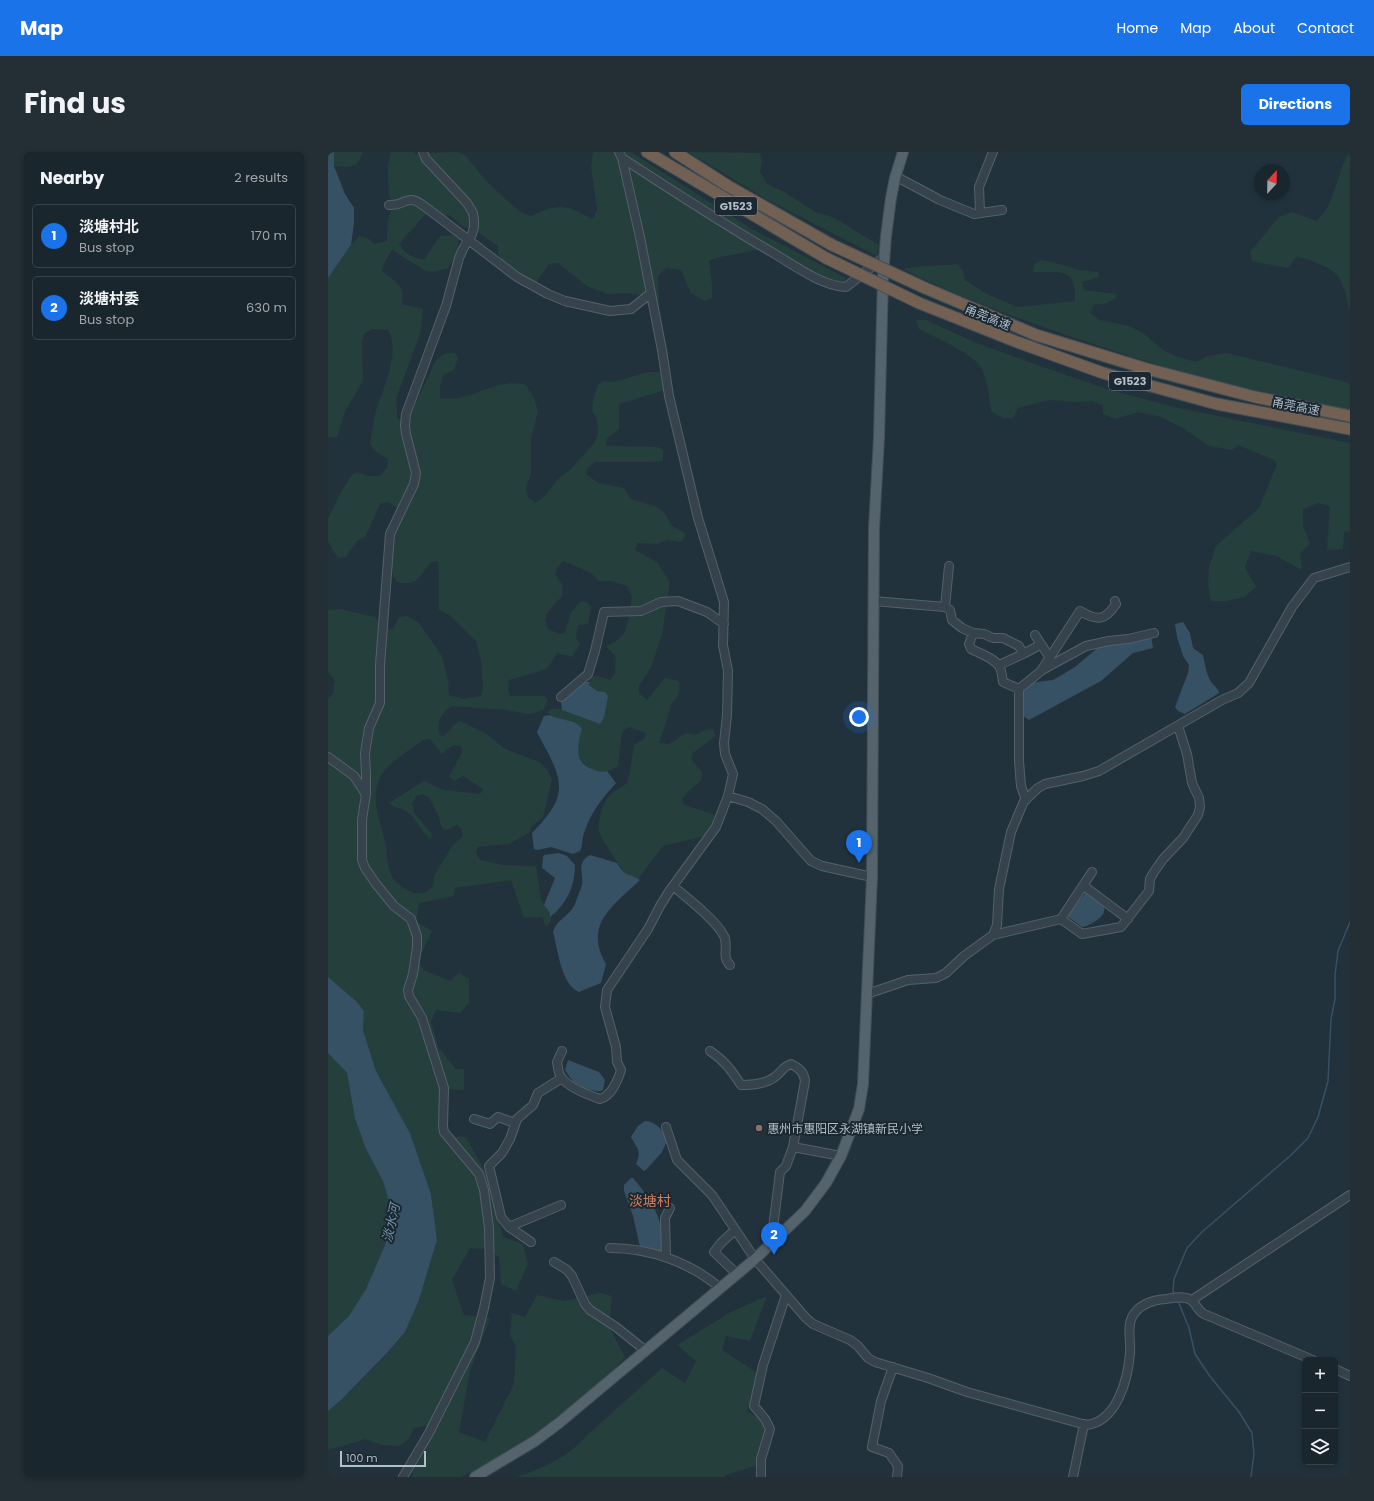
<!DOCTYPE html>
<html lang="en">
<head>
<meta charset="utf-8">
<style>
	:root { --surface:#1a262d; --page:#232e35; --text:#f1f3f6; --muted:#9fa5aa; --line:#384349; --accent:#1a73e8 }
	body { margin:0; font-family:Poppins,"Noto Sans SC",sans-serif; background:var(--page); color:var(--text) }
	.controls { position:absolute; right:12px; bottom:12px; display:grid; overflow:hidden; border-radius:6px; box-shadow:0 2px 6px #0003 }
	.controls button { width:36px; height:36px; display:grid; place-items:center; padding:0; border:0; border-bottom:1px solid var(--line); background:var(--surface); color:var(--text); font:20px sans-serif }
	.compass { position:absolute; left:926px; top:12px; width:36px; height:36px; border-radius:50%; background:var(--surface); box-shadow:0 2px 6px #0003; rotate:22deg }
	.scale { position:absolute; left:12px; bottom:10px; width:86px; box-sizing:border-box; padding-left:4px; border:2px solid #b2bec8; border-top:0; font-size:11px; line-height:14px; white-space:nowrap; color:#b2bec8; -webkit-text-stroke:3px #1b2831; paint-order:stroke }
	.you { position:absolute; left:531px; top:565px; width:14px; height:14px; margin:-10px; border:3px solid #fff; border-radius:50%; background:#1a73e8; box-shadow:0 0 0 6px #1a73e833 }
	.badge { display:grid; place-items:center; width:26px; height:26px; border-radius:50%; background:var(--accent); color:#fff; font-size:13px; font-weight:700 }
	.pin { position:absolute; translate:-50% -33px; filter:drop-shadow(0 1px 2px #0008) }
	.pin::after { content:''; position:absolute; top:21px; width:14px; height:12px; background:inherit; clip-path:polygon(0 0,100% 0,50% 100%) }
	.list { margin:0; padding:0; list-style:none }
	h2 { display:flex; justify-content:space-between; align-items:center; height:52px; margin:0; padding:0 16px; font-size:17px }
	h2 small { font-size:13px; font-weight:400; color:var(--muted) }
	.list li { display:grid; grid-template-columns:26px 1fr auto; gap:12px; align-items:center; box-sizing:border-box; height:64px; margin:0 8px 8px; padding:0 8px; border:1px solid var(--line); border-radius:6px }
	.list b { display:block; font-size:15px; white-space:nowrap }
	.list p { margin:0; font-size:13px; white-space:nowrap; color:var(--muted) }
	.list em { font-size:13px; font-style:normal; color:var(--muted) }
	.icon { flex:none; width:22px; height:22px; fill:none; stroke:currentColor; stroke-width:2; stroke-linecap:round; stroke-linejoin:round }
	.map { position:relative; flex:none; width:1022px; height:1325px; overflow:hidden; border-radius:6px }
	header { display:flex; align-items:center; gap:24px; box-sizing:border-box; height:56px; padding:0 20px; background:var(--accent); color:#fff }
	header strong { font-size:19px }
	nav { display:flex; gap:22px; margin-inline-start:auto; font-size:14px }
	.intro { display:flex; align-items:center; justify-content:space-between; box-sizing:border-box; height:96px; padding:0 24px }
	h1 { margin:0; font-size:28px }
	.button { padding:10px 18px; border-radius:6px; background:var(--accent); color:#fff; font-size:14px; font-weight:700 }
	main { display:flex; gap:24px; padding:0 24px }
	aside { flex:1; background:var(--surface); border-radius:6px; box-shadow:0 2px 6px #0003 }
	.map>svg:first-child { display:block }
</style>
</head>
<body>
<header>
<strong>Map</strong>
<nav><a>Home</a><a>Map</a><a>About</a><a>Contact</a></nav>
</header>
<div class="intro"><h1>Find us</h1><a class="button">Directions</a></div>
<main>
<aside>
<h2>Nearby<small>2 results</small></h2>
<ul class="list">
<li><span class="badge">1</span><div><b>淡塘村北</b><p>Bus stop</p></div><em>170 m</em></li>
<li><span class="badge">2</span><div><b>淡塘村委</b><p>Bus stop</p></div><em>630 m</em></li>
</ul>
</aside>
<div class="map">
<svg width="1022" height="1325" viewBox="0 0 1022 1325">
	<rect width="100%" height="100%" fill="#22323c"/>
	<path fill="#253f3d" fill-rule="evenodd" d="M 6,0 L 35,0 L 29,12 L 20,15 L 6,14 Z
		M 63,0 L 85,0 L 91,3 L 100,1 L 128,0 L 137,3 L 159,30 L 192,60 L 203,64 C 233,50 237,53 265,67 L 269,57 L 263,15 L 265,0 L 303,0 L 424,77 L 518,126 L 515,132 L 494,125 L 461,105 L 435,95 C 418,103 398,101 381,109 L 384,133 L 384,146 L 377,149 L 363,141 L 353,118 L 338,116 L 330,124 L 332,176 L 323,168 L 321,151 L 317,144 L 299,141 L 279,142 L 259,134 L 230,111 L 221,112 L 207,132 L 174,109 L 170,102 L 170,94 L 148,79 L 136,75 L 121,63 L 116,64 L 101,60 L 94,66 L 71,92 C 77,102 85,106 96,108 L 112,84 L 124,83 L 131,87 L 128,103 L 120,116 L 105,120 L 98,119 L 64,98 L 56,111 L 54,119 C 68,130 77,133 74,152 L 95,157 L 93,179 L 68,247 L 69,266 L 73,269 L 80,268 L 107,210 C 113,202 118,201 127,201 L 130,206 L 126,218 L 115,223 L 112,235 L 112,246 C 143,252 168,224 198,233 L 206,246 L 210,259 L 203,287 L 203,321 L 198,337 L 200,345 L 207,351 L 218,343 L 229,328 L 242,318 L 267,290 L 270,281 L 269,267 L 264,259 L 265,248 L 270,233 L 275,229 C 295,234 316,214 335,222 L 337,238 L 291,252 L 291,277 L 279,286 L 278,294 L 329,295 L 335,298 L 335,309 L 321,310 L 267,310 L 260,315 L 258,322 L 270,331 L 296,336 L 303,347 L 329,355 L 337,362 L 344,374 L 357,381 L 357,385 L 352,390 L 339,388 L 329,392 L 310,391 L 307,398 L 329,410 L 342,430 L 334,483 L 323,515 L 311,534 L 311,541 L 319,548 L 337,526 L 351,529 L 352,536 L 350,544 L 344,551 L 331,591 L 341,592 L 358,581 L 367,583 L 377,578 L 385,577 L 387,584 L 365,601 L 363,607 L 374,620 L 373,629 L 365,635 L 354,647 L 355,652 L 384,662 L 394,670 L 385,682 L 335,694 L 310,727 C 294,722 292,714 284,702 C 280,695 273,687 271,680 C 270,676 271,669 272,665 C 276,646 282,641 298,632 L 302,621 L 306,593 L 316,587 L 318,581 L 301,575 L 294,580 L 290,614 C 286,616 280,620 276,620 C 263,621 250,611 250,598 C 249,591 252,583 254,576 L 246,570 L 226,565 L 219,560 L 224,557 L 230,556 L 272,571 L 276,566 L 277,540 L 269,539 L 261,533 L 263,525 L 270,524 L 282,528 L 287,521 L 288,505 L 278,494 L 287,490 L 297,480 L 301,466 L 304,445 L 299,434 L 284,429 L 271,429 L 263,421 L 235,409 L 230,415 L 227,422 L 235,434 L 234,444 L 220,460 L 217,468 L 220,477 L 231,482 L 237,481 L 243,460 L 252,450 L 258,449 L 263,455 L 260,472 L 250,473 L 248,486 L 252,492 L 244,505 L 229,501 L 219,517 L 181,528 L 180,537 L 182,544 L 216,544 L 220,548 L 215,558 L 201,562 L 177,558 L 123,554 C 112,564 107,570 113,585 C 123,580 123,573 132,569 L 157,581 L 177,597 L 211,610 L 220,618 L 224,628 L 215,665 L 204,674 L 202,680 L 181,692 L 150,695 L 148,701 L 152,708 L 174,713 L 208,714 L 213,748 L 222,761 L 223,770 L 217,775 L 215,765 L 196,766 L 183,728 L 127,736 L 126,744 L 91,751 L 88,770 L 104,779 L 90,809 L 96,818 L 122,829 L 131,821 L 141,827 L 141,851 L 132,861 L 108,858 L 103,870 L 110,895 L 128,917 L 136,917 L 136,938 L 120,937 L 116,971 L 125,985 L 138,985 L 159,1023 L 175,1085 L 195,1092 L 200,1112 L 188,1139 L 173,1132 L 171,1105 L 158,1097 L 142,1096 L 124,1128 L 136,1163 L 162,1166 L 142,1219 L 131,1280 L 157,1290 L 186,1232 L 188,1194 L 182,1184 L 184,1161 L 197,1165 L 209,1143 L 236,1149 L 272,1141 L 284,1144 L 281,1175 L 297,1205 L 273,1231 L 239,1259 L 180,1300 L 133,1325 L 84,1325 L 90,1303 L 105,1277 L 96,1274 L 86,1276 L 80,1288 L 71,1294 L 53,1293 L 37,1287 L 15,1294 L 0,1297 L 0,1259 L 12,1249 L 60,1201 L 77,1180 L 91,1148 L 109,1088 L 103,1042 L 82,981 L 48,919 L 35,878 L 36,859 L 28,849 L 0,825 L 0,547 L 5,541 L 7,529 L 0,520 L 0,458 L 12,457 L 47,465 L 55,476 L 64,478 L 71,465 L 79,464 L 91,471 L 114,504 L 120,528 L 121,543 L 135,547 L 153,544 L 155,536 L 153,508 L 148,489 L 123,464 L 111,458 L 111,422 L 110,409 L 103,410 C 92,424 89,435 69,430 L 65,424 L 62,399 L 71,371 L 71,357 L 60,350 L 52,352 L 38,384 L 29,389 L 18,405 L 10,406 L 5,399 L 0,389 L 0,367 L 13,340 L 24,323 L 29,320 L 40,324 L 52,324 L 59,316 L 60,307 L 47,299 L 42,292 C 44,281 45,269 48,259 C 55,235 73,201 60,178 L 44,177 L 36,182 L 34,190 L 35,229 L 17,259 L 9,285 L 0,286 L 0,126 L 23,93 L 31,84 L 41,87 L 46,92 L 59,89 L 60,67 L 64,56 L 64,50 L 61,44 L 60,29 L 60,13 ZM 102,587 L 114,602 L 119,597 L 126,593 L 133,594 L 134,601 L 121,624 L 126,629 L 135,624 L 155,637 L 152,642 L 115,638 L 96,629 L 61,651 C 68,657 72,655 78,659 C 89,666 92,680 103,687 L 104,682 L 87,662 L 84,652 L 88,644 L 94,642 L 101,645 L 110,663 L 114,676 L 119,678 L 129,673 L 133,676 L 135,684 L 124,694 L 106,724 L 105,734 L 97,741 C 94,741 89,742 85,741 C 80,739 71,733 67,729 C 58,718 60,702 57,689 C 52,669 42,646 52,626 C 59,611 82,598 95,588 Z
		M 360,0 L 432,1 L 434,9 L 432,20 L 439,32 L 456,40 L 489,61 L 499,63 L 512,69 L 529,80 L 551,93 L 549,104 L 438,47 Z
		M 1022,0 L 1022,157 L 1021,157 C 1019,146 1015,128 1007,121 C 996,112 981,108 969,104 L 960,116 L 924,109 L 922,100 L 951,65 L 964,60 L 988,69 C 991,66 995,63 997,59 C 1009,41 1010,17 1022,0 Z
		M 714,108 L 739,114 L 750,118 L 770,120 L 771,125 L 754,130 L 756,138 L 788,142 L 788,146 L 779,151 L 766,153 L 762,161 L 772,168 L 801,174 L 815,181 L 835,198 L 850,205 L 868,210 L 880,204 L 899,201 L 1014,229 L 1022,232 L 1022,259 C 989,253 956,249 923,241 C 879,230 836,215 793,201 C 719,177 644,152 575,117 C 593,113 611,114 629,112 L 635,119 L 637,128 L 657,141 L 689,155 L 747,149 C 748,114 733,121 705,120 L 706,112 Z
		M 588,168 L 598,168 L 646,190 L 712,214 L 782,238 L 846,255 L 1022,291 L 1022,379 L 1016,380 L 1015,397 L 999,398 L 1002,354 L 990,351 L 975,357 L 975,374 L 982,391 L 972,402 L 974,418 L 948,404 L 923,399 L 917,415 L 928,435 L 916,445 L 899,449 L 883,449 L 880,432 L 881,415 L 888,394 L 931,356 L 949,312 L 946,308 L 910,293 L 904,298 L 881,294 L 855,276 L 833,265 L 810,260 L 787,267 L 775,262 L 775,254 L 764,249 L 752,250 L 720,248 L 690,256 L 685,266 L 675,266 L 663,259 C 661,245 660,232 655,219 C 648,202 608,186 591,177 Z
		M 0,901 L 19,921 L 27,967 L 38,997 L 55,1029 L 64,1060 L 57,1093 L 38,1137 L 21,1164 L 0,1184 Z
		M 439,1144 L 422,1189 L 398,1184 L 394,1198 L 431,1222 L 419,1259 L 437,1270 L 438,1311 L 398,1323 L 397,1325 L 189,1325 C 215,1316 241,1305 258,1284 L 334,1216 L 357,1231 L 368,1209 L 349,1193 L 403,1160 Z"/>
	<path fill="#365164" d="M 0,0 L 6,0 L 6,14 L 17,42 L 26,56 L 26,71 L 23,93 L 0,126 Z
		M 855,470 L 862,481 L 865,496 L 875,503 C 877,512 878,520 882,528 C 885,534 890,535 891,541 L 857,562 L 850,559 L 847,555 L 860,521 L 861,513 L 855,504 L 849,485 L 847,472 Z
		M 823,484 L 825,496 L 805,501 L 773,529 L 701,568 L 694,563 L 693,543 L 696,536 L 701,531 L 725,528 L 747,515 L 773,493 Z
		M 258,530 L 262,530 L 261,533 L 269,539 L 277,540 L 280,544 L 276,566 L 272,572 L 234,558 L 233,550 Z
		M 222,563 L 226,565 L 246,570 L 254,576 C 250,591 245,611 264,617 C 269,619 274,621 279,619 L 288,631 C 274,646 262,662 256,681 C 254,687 255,693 252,699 L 245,702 L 223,695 L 210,698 L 206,697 L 204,681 C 211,674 218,666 224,657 C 242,630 221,605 209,580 L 216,564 Z
		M 231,701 L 239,704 L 247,713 C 247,734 239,752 222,765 L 222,761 L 216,753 L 227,726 L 214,716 L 215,705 L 216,703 Z
		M 262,703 L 289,711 C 297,725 301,721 312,728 C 285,754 255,772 278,812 L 273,831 L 251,840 C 233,833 230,797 225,780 C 229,767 241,764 246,754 C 248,750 251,741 253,736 C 258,724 246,712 262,703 Z
		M 758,740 L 777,752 C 776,755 777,759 775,762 C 771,768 761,774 754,775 L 739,764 Z
		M 0,825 L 28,849 L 36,859 L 35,878 L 48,919 L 82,981 L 103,1042 L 109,1088 L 91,1148 L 77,1180 L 60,1200 L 12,1249 L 0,1259 L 0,1184 L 21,1164 L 38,1137 L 57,1093 L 64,1060 L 55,1029 L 38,997 L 27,967 L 19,921 L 0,901 Z
		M 240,908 L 271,920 L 277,928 L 275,938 C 269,942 253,935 247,931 C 243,928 240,922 237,918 Z
		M 317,969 C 328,969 336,979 339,989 L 334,1000 L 318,1018 L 316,1019 L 308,1012 C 314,998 309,997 303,985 L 310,974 Z
		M 303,1026 L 305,1026 C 317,1040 330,1057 333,1076 C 335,1083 333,1091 333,1098 L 332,1100 L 312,1095 L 305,1064 L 296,1039 L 296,1033 Z"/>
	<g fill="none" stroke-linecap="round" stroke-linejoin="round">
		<path stroke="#365164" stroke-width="1.5" d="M 847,1143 L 845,1139 L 846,1127 L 859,1096 L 874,1080 L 962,1004 L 980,986 L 990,965 L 1000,929 L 1003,867 L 1007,847 L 1007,823 L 1010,799 L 1022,770
			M 850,1149 L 861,1176 L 867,1202 L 881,1223 L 911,1260 L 924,1281 L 926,1302 L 923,1325"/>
		<defs>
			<path id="minor" d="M 291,0 L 294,6 L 312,85 L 334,198 L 341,244 L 370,366 L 396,450 L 395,493 L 400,519 L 399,563 L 396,591 L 397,602 L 405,622 L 400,644
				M 294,6 C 345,39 395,72 447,102 C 467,114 494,134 518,135 L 556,105
				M 567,24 L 612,48 L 646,62 L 674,58
				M 61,53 C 73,54 75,48 83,48 C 88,47 96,54 100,57 L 189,125 L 220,142 L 237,149 L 282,159 L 303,157 L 323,141
				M 652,61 L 651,35 L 665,0
				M 545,449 L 617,455 L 622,458 L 624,468 L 634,476 L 645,481 L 656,482 L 665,486 L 675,486 L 691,494 L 695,502 L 712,493
				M 617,455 L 621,414
				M 645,481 L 641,492 L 643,497 C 651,501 666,506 671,514 C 674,518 674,525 675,530 L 691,537
				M 707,483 L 722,506
				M 671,513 L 695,502
				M 714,518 L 758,494 L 781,489 L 800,487 L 826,481
				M 233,545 L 260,522 L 267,499 L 276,460 L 313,459 L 333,450 L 350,449 L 379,460 L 396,472
				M 0,605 L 26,624 L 37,641
				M 698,648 L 693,634 L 691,609 L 691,537 L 713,519 L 752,459 C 769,469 777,469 788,452 L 787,449
				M 345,734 C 359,746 388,768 396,784 C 401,794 393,805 402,813
				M 756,734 L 800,767
				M 733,767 L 754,782 L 793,775 L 821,739 L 822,727 L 826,720 L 835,707 L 855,686 L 870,663 L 872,655 L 871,646 L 864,631 L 859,602 L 850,574
				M 665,783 L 669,773 L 671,737 L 683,680 L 696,649 L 710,636 L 717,632 L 755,624 L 771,619 L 894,548 L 910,541 L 921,531 L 964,455 L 986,426 L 1022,415
				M 539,842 L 580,828 L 608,826 L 618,821 L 636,804 L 665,783 L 733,767 L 764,720
				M 234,899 L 229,910 C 230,914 230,921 233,925 C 240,935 260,943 272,947 C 283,944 290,929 293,918 L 289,910 L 288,895 L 277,855 L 279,838 L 320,777 L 332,754 L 342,738 L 388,675 L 400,644 L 420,650 L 434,657 L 448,669 L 483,709 L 494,714 L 544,725
				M 382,899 C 396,908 404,919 413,933 C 424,933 439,932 448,924 C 453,920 456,914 463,912 C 471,916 476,920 477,929 L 465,995 L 458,1014 L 452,1020 L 443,1092
				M 146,967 L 162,972 L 170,965 L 187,971
				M 338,975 L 349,1008 L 384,1043 L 427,1107 L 478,1166 L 485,1172 L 522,1188 L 530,1194 L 540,1206 L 547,1210 L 600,1226 L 639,1240 L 758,1273 C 789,1270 800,1227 802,1201 C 803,1189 799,1175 804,1165 C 811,1152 824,1148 838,1147 C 845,1146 858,1143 864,1149 C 869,1153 870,1159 876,1162 L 985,1208
				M 465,995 L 513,1004
				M 181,1075 L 233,1053
				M 407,1078 L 393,1091 L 386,1100 L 409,1122
				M 203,1090 L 181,1075 L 173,1065 L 161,1014 L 174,1001 L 182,987 L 189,967 L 205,953 L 210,941 L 234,926
				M 282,1096 C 321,1096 362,1110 392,1136
				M 338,1105 L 337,1066 L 342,1056
				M 226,1110 L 239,1118 L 244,1124 L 257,1152 L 262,1158 L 288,1175 L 318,1199
				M 864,1148 L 1022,1043
				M 565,1215 L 553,1249 L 544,1295 L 561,1301 L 570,1314 L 569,1325
				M 1007,1217 L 1022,1224
				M 75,1325 L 101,1281 L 147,1190 L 156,1156 L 162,1126 L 161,1076 L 156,1038 L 151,1022 L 116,980 L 115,974 L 116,936 L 94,866 L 81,844 L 80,838 L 85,822 L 89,795 L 89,784 L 83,767 L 66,754 L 48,732 L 37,716 L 34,708 L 34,668 L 38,642 L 38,623 L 37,601 L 41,576 L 52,551 L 52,513 L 62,382 L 86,332 L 88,321 L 78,282 L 77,273 L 78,262 L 118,154 L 131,106 L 135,97 L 144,82 L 146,75 L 146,68 L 145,61 L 139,51 L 98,7 L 95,0
				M 433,1325 L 433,1307 L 442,1277 L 437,1267 L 426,1254 L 435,1213 L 458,1143
				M 745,1325 L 756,1272"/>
			<path id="major" d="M 147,1325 L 207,1289 L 231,1271 L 427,1107 L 477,1059 L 498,1031 L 513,1004 L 531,957 L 535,932 L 544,725 L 546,376 L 551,286 L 555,125 L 558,84 L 563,46 L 567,26 L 575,0"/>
			<path id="highway" d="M 319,0 L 498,106
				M 347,0 L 400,34 L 504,93
				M 597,136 L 708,183 L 819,217 L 927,245 L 1022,264
				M 591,151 L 689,190 L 775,221 L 889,252 L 1022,277"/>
		</defs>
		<use href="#minor" stroke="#54616a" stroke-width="10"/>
		<use href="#major" stroke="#424f58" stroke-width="12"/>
		<use href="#highway" stroke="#414e57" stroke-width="13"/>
		<use href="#minor" stroke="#36434c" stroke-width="8"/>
		<use href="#major" stroke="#54636c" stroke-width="10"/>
		<use href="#highway" stroke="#726153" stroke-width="11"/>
		<defs>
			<path id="highway-bridge" d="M 504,93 L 597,136
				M 498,106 L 591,151"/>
		</defs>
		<use href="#highway-bridge" stroke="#414e57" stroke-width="13" stroke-linecap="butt"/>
		<use href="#highway-bridge" stroke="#726153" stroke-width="11"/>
	</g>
	<circle fill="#8d6e63" stroke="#1b2831" stroke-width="1.5" cx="431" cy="976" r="4"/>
	<g text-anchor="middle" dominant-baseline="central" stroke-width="4" stroke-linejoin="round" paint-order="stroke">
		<g fill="#1b2831" stroke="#85919b" stroke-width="1">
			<rect x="387" y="45" width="42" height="18" rx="3"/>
			<rect x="781" y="220" width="42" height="18" rx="3"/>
		</g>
		<g font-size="11" font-weight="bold" fill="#b2bec8">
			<text x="408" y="54">G1523</text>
			<text x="802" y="229">G1523</text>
		</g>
		<g font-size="12" fill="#b2bec8" stroke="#1b2831">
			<text transform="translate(660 165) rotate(22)">甬莞高速</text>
			<text transform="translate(968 254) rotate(11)">甬莞高速</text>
		</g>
		<g font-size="12" fill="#b2bec8" stroke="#1b2831" text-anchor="start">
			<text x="439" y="976">惠州市惠阳区永湖镇新民小学</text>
		</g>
		<g font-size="13" font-style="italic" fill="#7195ac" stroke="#1b2831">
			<text transform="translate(63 1071) rotate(-77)">淡水河</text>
		</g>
		<g font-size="14" fill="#d67d5f" stroke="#1b2831">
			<text x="322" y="1049">淡塘村</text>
		</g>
	</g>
</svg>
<div class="controls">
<button>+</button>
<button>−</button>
<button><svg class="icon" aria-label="layers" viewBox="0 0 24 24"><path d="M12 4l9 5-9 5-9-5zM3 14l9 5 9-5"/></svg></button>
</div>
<svg class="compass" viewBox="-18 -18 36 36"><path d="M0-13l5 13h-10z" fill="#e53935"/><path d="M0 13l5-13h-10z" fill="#9fa5aa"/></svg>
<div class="scale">100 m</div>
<div class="you"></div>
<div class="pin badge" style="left:531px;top:711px">1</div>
<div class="pin badge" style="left:446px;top:1103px">2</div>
</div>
</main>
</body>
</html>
